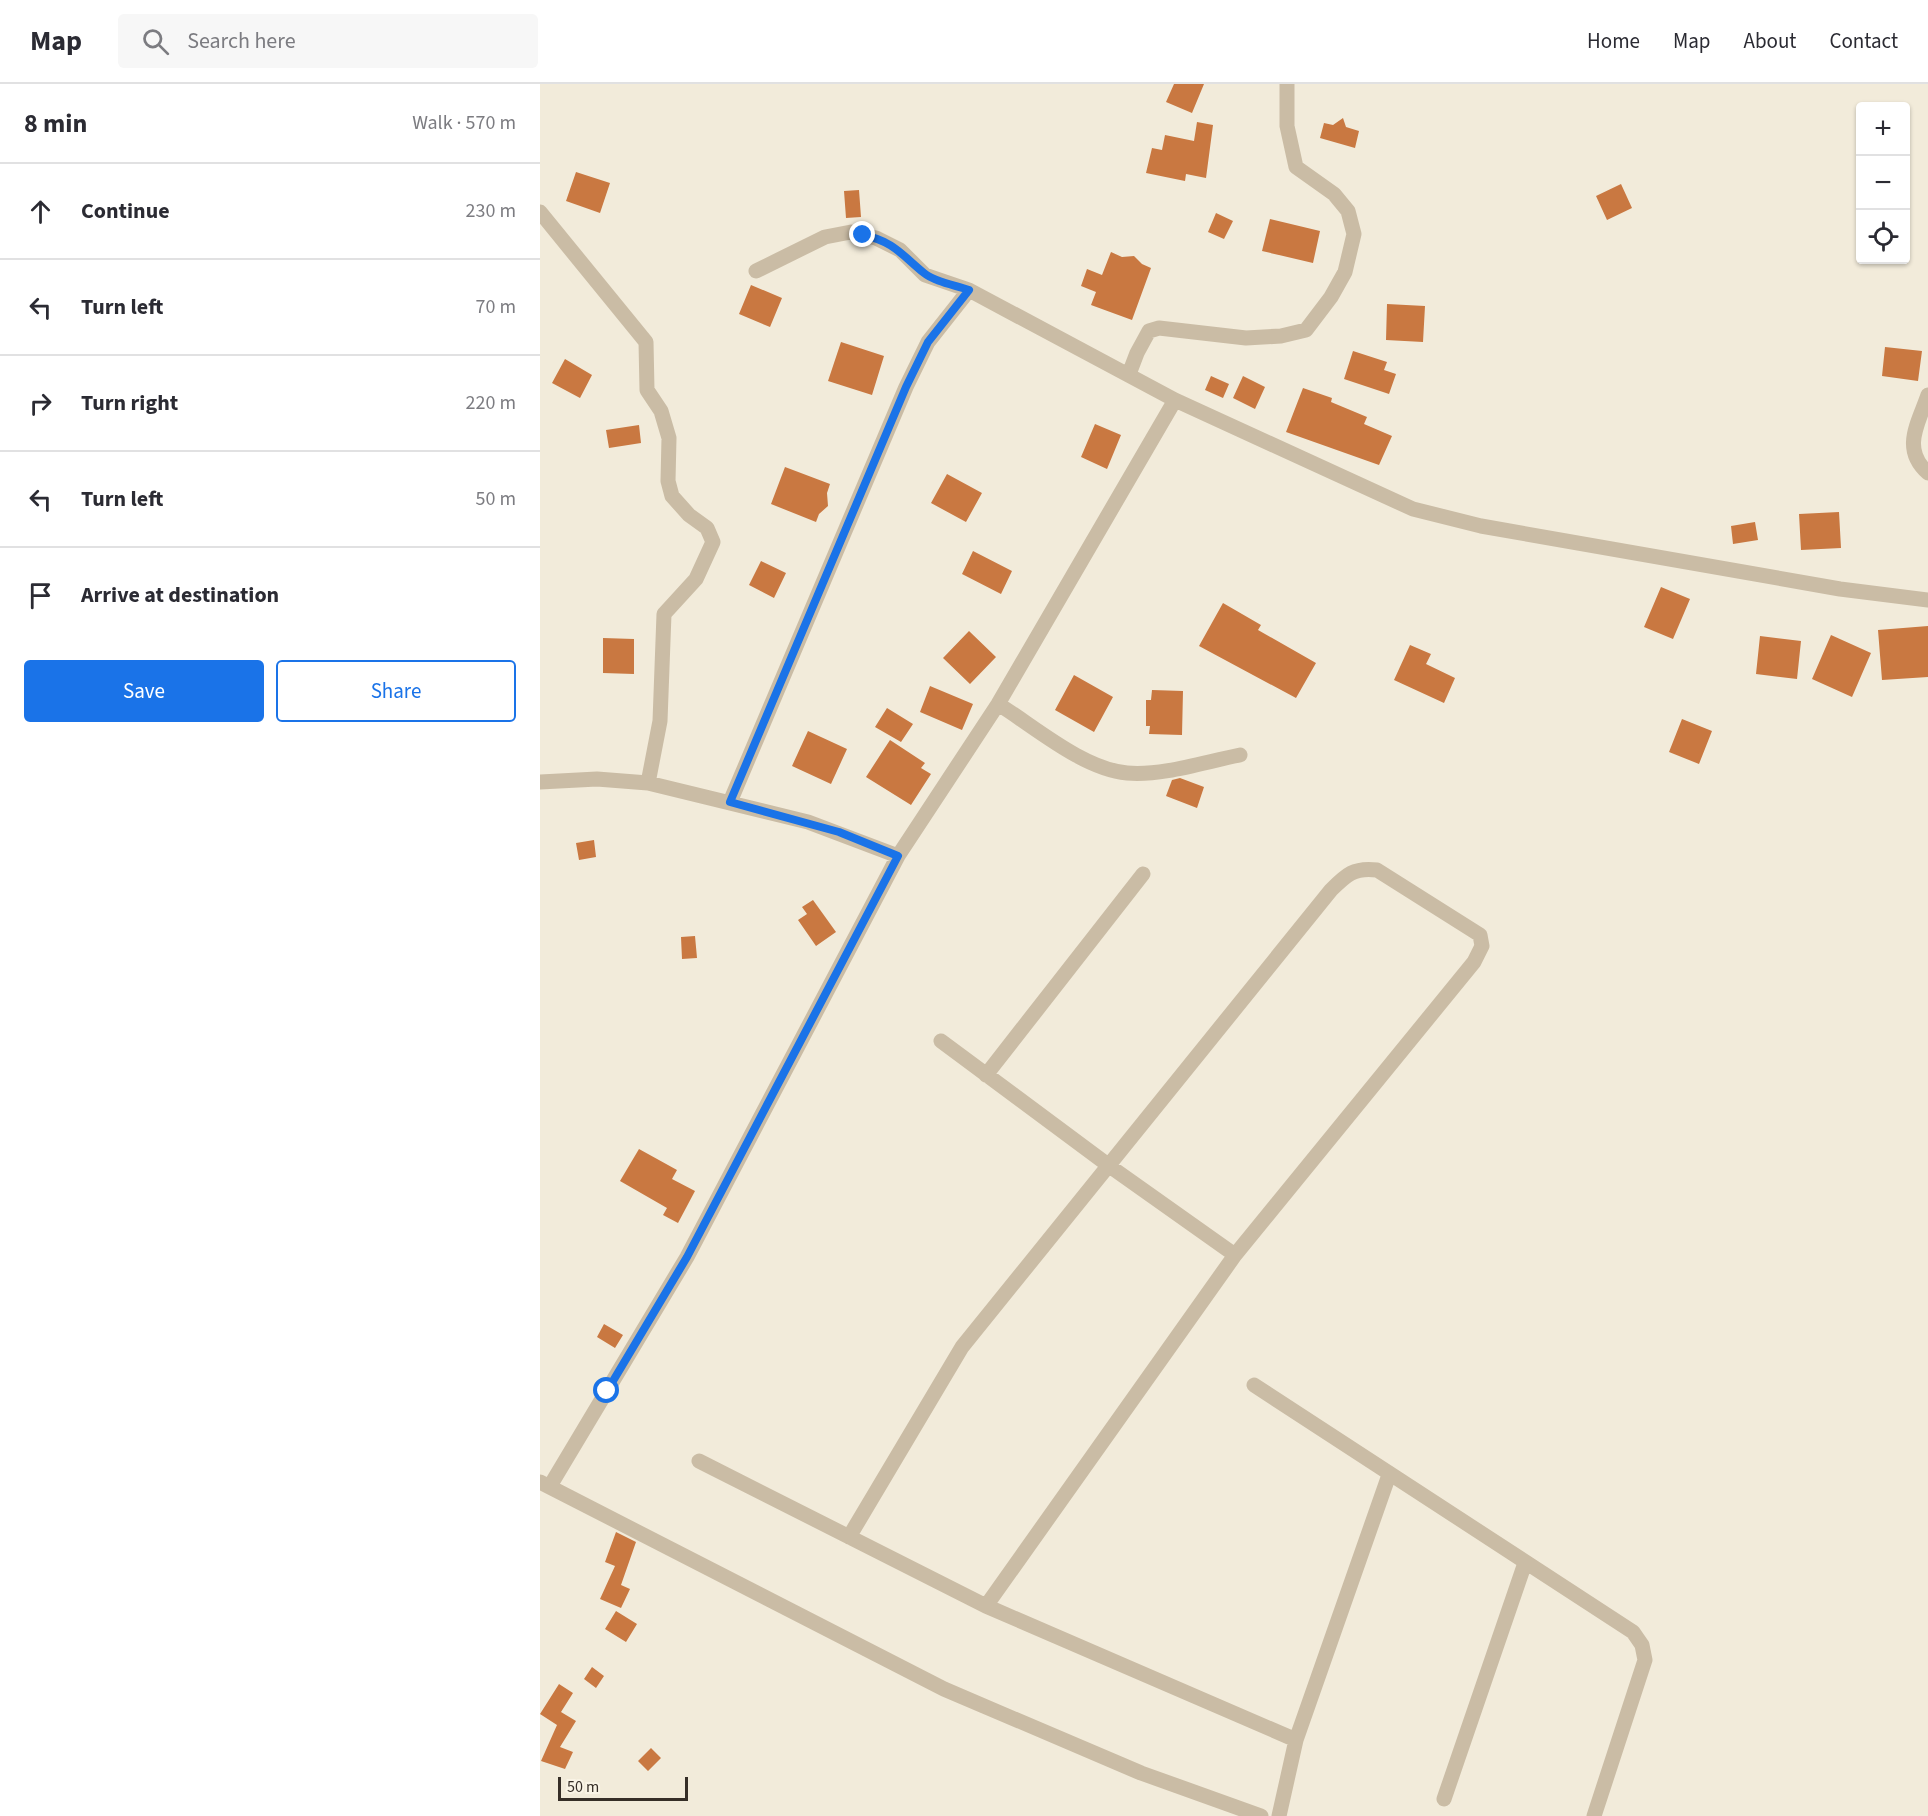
<!DOCTYPE html>
<html lang="en">
<head>
<meta charset="utf-8">
<style>
	:root { --surface:#fff; --page:#f7f7f7; --text:#2b2b33; --muted:#7c7c81; --line:#e1e1e2; --accent:#1a73e8 }
	body { margin:0; font-family:"Source Sans 3",sans-serif; background:var(--page); color:var(--text) }
	.controls { position:absolute; right:18px; top:18px; display:grid; overflow:hidden; border-radius:6px; box-shadow:0 2px 4px #0004 }
	.controls button { width:54px; height:54px; display:grid; place-items:center; padding:0; border:0; border-bottom:2px solid var(--line); background:var(--surface); color:var(--text); font:30px sans-serif }
	.scale { position:absolute; left:18px; bottom:15px; width:130px; box-sizing:border-box; padding-left:6px; border:3px solid #362e27; border-top:0; font-size:16px; line-height:21px; white-space:nowrap; color:#362e27; -webkit-text-stroke:4px #faf4e6; paint-order:stroke }
	.stop { position:absolute; width:18px; height:18px; margin:-14px; border:4px solid #1a73e8; border-radius:50%; background:#fff }
	.stop.end { background:#1a73e8; border-color:#fff; box-shadow:0 2px 6px #0008 }
	.list { margin:0; padding:0; list-style:none }
	h2 { display:flex; justify-content:space-between; align-items:center; height:78px; margin:0; padding:0 24px; font-size:26px }
	h2 small { font-size:20px; font-weight:400; color:var(--muted) }
	.list li { display:grid; grid-template-columns:39px 1fr auto; gap:18px; align-items:center; box-sizing:border-box; height:96px; padding:0 24px; border-top:2px solid var(--line) }
	.list b { display:block; font-size:22px; white-space:nowrap }
	.list em { font-size:20px; font-style:normal; color:var(--muted) }
	.actions { display:flex; gap:12px; padding:18px 24px }
	.actions a { flex:1; padding:14px 0; border:2px solid var(--accent); border-radius:6px; text-align:center; font-size:21px; color:var(--accent) }
	.actions .main { background:var(--accent); color:#fff }
	.icon { flex:none; width:33px; height:33px; fill:none; stroke:currentColor; stroke-width:2; stroke-linecap:round; stroke-linejoin:round }
	.map { position:relative; flex:none; width:1388px; height:1732px; overflow:hidden }
	header { display:flex; align-items:center; gap:36px; box-sizing:border-box; height:84px; padding:0 30px; background:var(--surface); border-bottom:2px solid var(--line) }
	header strong { font-size:28px }
	nav { display:flex; gap:33px; margin-inline-start:auto; font-size:21px }
	.search { width:420px; height:54px; background:var(--page); display:flex; align-items:center; gap:15px; box-sizing:border-box; padding:0 21px; border-radius:6px; color:var(--muted); font-size:22px }
	main { display:flex }
	aside { flex:1; background:var(--surface) }
	.map>svg:first-child { display:block }
</style>
</head>
<body>
<header>
<strong>Map</strong>
<div class="search"><svg class="icon" aria-label="search" viewBox="0 0 24 24"><circle cx="10" cy="10" r="6"/><path d="M15 15l6 6"/></svg>Search here</div>
<nav><a>Home</a><a>Map</a><a>About</a><a>Contact</a></nav>
</header>
<main>
<aside>
<h2>8 min<small>Walk · 570 m</small></h2>
<ul class="list">
<li><svg class="icon" aria-label="ahead" viewBox="0 0 24 24"><path d="M12 20V5M6 11l6-6 6 6"/></svg><div><b>Continue</b></div><em>230 m</em></li>
<li><svg class="icon" aria-label="left" viewBox="0 0 24 24"><path d="M17 20v-9H6M10 6l-5 5 5 5"/></svg><div><b>Turn left</b></div><em>70 m</em></li>
<li><svg class="icon" aria-label="right" viewBox="0 0 24 24"><path d="M7 20v-9h11M14 6l5 5-5 5"/></svg><div><b>Turn right</b></div><em>220 m</em></li>
<li><svg class="icon" aria-label="left" viewBox="0 0 24 24"><path d="M17 20v-9H6M10 6l-5 5 5 5"/></svg><div><b>Turn left</b></div><em>50 m</em></li>
<li><svg class="icon" aria-label="arrive" viewBox="0 0 24 24"><path d="M6 21V4h12l-3 4 3 4H6"/></svg><div><b>Arrive at destination</b></div></li>
</ul>
<div class="actions"><a class="main">Save</a><a>Share</a></div>
</aside>
<div class="map">
<svg width="1388" height="1732" viewBox="0 0 1388 1732">
	<rect width="100%" height="100%" fill="#f2ebda"/>
	<path fill="#c97841" d="M 634,0 L 664,0 L 652,29 L 626,18 Z
		M 803,34 L 806,43 L 819,47 L 815,64 L 780,54 L 784,39 L 793,41 Z
		M 657,38 L 673,41 L 666,94 L 646,90 L 645,97 L 606,89 L 612,64 L 622,66 L 625,51 L 654,57 Z
		M 36,88 L 70,99 L 60,129 L 26,117 Z
		M 1081,100 L 1092,124 L 1067,136 L 1056,112 Z
		M 319,106 L 321,133 L 306,134 L 304,107 Z
		M 676,129 L 693,137 L 684,155 L 668,148 Z
		M 730,135 L 780,147 L 773,179 L 722,167 Z
		M 571,168 L 582,173 L 594,172 L 602,180 L 611,184 L 592,236 L 551,221 L 556,208 L 541,202 L 547,185 L 562,191 Z
		M 211,201 L 242,214 L 230,243 L 199,230 Z
		M 847,220 L 885,222 L 883,258 L 846,256 Z
		M 301,258 L 344,272 L 332,311 L 288,297 Z
		M 1345,263 L 1382,267 L 1378,297 L 1342,292 Z
		M 813,267 L 847,278 L 844,286 L 856,290 L 849,310 L 804,295 Z
		M 25,275 L 52,291 L 40,314 L 12,299 Z
		M 671,292 L 689,300 L 683,314 L 665,306 Z
		M 703,292 L 725,303 L 715,325 L 693,314 Z
		M 763,304 L 792,314 L 791,318 L 827,333 L 824,340 L 852,352 L 839,381 L 746,348 Z
		M 555,340 L 581,351 L 567,385 L 541,373 Z
		M 99,341 L 101,359 L 69,364 L 66,346 Z
		M 245,383 L 290,400 L 287,409 L 288,422 L 279,430 L 276,438 L 231,420 Z
		M 407,390 L 442,409 L 426,438 L 391,419 Z
		M 1299,428 L 1301,464 L 1261,466 L 1259,430 Z
		M 1215,438 L 1218,456 L 1193,460 L 1191,442 Z
		M 433,467 L 472,487 L 461,510 L 422,490 Z
		M 221,477 L 246,489 L 234,514 L 209,501 Z
		M 1121,503 L 1150,515 L 1133,555 L 1104,543 Z
		M 683,519 L 721,541 L 718,546 L 776,579 L 756,614 L 659,562 Z
		M 1388,542 L 1388,593 L 1342,596 L 1338,546 Z
		M 429,547 L 456,573 L 430,600 L 403,574 Z
		M 1291,551 L 1331,569 L 1312,613 L 1272,595 Z
		M 1220,552 L 1261,557 L 1257,595 L 1216,590 Z
		M 63,554 L 94,555 L 94,590 L 63,589 Z
		M 870,561 L 891,570 L 886,580 L 915,594 L 904,619 L 854,596 Z
		M 534,591 L 573,613 L 554,648 L 515,626 Z
		M 390,602 L 433,620 L 422,646 L 380,628 Z
		M 612,606 L 643,607 L 642,651 L 609,650 L 610,642 L 606,642 L 606,616 L 611,616 Z
		M 347,624 L 373,640 L 361,658 L 335,643 Z
		M 1142,635 L 1172,647 L 1159,680 L 1129,668 Z
		M 268,647 L 307,665 L 291,700 L 252,682 Z
		M 350,656 L 385,679 L 381,684 L 391,690 L 371,721 L 326,693 Z
		M 640,694 L 664,703 L 657,724 L 626,712 L 632,696 Z
		M 54,756 L 56,773 L 39,776 L 36,759 Z
		M 273,816 L 296,848 L 276,862 L 258,836 L 267,830 L 262,823 Z
		M 155,852 L 157,874 L 142,875 L 141,853 Z
		M 99,1065 L 137,1086 L 132,1095 L 155,1107 L 138,1139 L 123,1131 L 127,1124 L 80,1097 Z
		M 64,1240 L 83,1251 L 75,1264 L 57,1253 Z
		M 76,1448 L 96,1458 L 81,1501 L 90,1505 L 81,1524 L 60,1515 L 75,1482 L 65,1478 Z
		M 76,1527 L 97,1540 L 86,1558 L 65,1545 Z
		M 52,1583 L 64,1592 L 56,1604 L 44,1595 Z
		M 19,1600 L 33,1609 L 21,1628 L 36,1637 L 20,1663 L 33,1668 L 25,1685 L 1,1677 L 17,1641 L 0,1630 Z
		M 111,1664 L 121,1674 L 108,1687 L 98,1677 Z"/>
	<g fill="none" stroke-linecap="round" stroke-linejoin="round">
		<path stroke="#cabca5" stroke-width="15" d="M 0,128 L 106,258 L 107,306 L 121,327 L 129,354 L 128,397 L 132,412 L 149,431 L 167,444 L 173,458 L 156,495 L 124,530 L 120,637 L 108,699
			M 216,187 L 285,153 L 311,148 L 336,154 L 360,166 L 385,191 L 429,206 L 635,316 L 873,425 L 941,442 L 1300,505 L 1388,516
			M 589,290 L 597,269 L 609,247 L 619,244 L 706,254 L 741,252 L 766,246 L 791,213 L 805,188 L 814,150 L 808,127 L 794,110 L 756,83 L 747,42 L 747,0
			M 1388,311 C 1378,340 1361,365 1388,389
			M 458,620 C 495,643 543,685 587,689 C 623,692 664,678 700,671
			M 0,698 L 57,695 L 108,699 L 268,738 L 358,772
			M 190,718 L 366,303 L 388,258 L 429,206
			M 401,957 L 568,1081 L 695,1171
			M 446,991 L 603,790
			M 714,1301 L 1093,1548 L 1102,1561 L 1105,1576 L 1054,1732
			M 159,1377 L 446,1522 L 756,1656
			M 0,1398 L 404,1605 L 601,1689 L 721,1732
			M 10,1402 L 147,1173 L 358,772 L 458,620 L 635,316
			M 309,1453 L 422,1263 L 791,806 C 806,791 814,783 837,786 L 940,851 L 942,862 L 934,878 L 695,1171 L 446,1522
			M 904,1715 L 985,1479
			M 739,1732 L 756,1656 L 849,1391"/>
	</g>
	<g fill="none" stroke-linecap="round" stroke-linejoin="round">
		<path stroke="#1a73e8" stroke-width="8" d="M 67,1307 L 147,1173 L 358,772 L 299,748 L 190,718 L 366,303 L 388,258 L 429,206 C 415,201 395,198 384,189 C 362,171 353,157 323,151"/>
	</g>
</svg>
<div class="controls">
<button>+</button>
<button>−</button>
<button><svg class="icon" aria-label="locate" viewBox="0 0 24 24"><circle cx="12" cy="12" r="6"/><path d="M12 2v4M12 18v4M2 12h4M18 12h4"/></svg></button>
</div>
<div class="scale">50 m</div>
<div class="stop" style="left:67px;top:1307px"></div>
<div class="stop end" style="left:323px;top:151px"></div>
</div>
</main>
</body>
</html>
